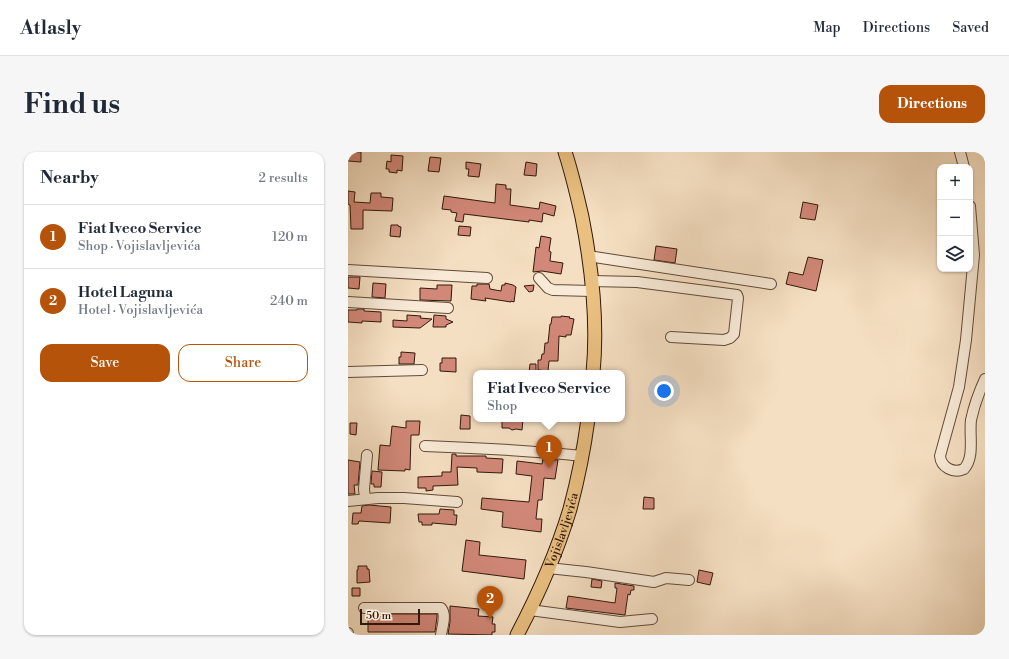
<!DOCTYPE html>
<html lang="en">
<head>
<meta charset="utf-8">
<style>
	:root { --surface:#fff; --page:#f6f6f7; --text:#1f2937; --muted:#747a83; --line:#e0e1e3; --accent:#b45309 }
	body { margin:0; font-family:"Libre Bodoni",serif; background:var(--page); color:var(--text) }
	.controls { position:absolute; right:12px; top:12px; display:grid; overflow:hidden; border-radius:8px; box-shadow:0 1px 3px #0004 }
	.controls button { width:36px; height:36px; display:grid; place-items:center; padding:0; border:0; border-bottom:1px solid var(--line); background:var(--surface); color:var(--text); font:20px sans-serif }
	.scale { position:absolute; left:12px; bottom:10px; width:60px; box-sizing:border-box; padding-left:4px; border:2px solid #31190b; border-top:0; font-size:11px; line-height:14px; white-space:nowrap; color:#31190b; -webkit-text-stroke:3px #f8ead7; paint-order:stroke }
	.you { position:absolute; left:316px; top:239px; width:14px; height:14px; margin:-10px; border:3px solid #fff; border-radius:50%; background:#1a73e8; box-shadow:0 0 0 6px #1a73e833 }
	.badge { display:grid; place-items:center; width:26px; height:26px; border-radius:50%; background:var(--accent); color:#fff; font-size:13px; font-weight:700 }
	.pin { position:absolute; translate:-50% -33px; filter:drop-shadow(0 1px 2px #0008) }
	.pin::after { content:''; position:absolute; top:21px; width:14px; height:12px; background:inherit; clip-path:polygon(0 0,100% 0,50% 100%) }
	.popup { position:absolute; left:125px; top:218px; width:152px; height:52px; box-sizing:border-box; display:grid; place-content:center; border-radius:8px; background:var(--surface); filter:drop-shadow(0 1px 3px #0005); font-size:13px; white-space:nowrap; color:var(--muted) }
	.popup b { font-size:15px; color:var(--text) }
	.popup::after { content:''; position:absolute; left:50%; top:100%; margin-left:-8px; border:8px solid transparent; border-top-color:var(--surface) }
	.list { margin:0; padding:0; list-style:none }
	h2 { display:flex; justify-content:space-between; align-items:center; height:52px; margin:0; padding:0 16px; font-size:17px }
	h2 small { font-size:13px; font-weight:400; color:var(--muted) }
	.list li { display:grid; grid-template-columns:26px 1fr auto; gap:12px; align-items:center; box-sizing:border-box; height:64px; padding:0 16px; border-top:1px solid var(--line) }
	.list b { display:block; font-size:15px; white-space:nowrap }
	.list p { margin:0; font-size:13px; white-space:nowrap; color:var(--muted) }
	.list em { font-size:13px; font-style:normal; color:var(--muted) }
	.actions { display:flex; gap:8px; padding:12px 16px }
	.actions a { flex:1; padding:9px 0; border:1px solid var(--accent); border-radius:12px; text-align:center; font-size:14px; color:var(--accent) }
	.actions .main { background:var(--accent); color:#fff }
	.icon { flex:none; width:22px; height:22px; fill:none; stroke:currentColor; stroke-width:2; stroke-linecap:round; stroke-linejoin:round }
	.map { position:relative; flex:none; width:637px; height:483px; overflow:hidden; border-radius:12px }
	header { display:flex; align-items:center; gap:24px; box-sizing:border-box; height:56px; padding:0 20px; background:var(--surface); border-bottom:1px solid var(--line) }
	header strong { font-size:19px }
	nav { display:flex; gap:22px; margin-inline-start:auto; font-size:14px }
	.intro { display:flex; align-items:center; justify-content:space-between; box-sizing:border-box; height:96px; padding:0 24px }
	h1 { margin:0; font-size:28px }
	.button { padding:10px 18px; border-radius:12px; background:var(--accent); color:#fff; font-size:14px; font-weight:700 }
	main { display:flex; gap:24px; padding:0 24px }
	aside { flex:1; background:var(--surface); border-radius:12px; box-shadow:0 1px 3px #0004 }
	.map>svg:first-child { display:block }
</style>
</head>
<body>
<header>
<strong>Atlasly</strong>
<nav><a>Map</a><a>Directions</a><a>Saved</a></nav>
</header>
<div class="intro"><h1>Find us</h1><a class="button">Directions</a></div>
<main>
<aside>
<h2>Nearby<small>2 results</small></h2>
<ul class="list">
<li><span class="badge">1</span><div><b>Fiat Iveco Service</b><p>Shop · Vojislavljevića</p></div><em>120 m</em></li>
<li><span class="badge">2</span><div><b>Hotel Laguna</b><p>Hotel · Vojislavljevića</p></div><em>240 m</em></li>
</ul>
<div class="actions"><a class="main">Save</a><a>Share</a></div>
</aside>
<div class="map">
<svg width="637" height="483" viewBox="0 0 637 483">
	<rect width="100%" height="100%" fill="#f5dfc2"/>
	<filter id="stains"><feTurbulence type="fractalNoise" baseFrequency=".005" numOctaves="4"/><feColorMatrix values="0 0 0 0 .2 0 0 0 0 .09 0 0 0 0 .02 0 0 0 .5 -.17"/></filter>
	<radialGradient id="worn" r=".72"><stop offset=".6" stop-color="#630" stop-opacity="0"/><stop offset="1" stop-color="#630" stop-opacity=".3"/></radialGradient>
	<path fill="#d28879" stroke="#31190b" d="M 0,0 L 13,0 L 13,10 L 0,9 Z
		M 43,3 L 55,4 L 54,19 L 49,18 L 49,21 L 41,20 L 41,17 L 38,17 L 39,9 L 43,10 Z
		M 82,5 L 93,6 L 91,20 L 80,19 Z
		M 118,10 L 133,12 L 131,25 L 120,24 L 121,17 L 118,17 Z
		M 178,10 L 189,12 L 188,24 L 176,23 Z
		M 148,32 L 158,33 L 158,37 L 163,37 L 162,53 L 191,57 L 192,50 L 208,54 L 206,64 L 195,61 L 194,70 L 181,68 L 181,70 L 116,62 L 115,70 L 107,69 L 109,61 L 103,60 L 103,58 L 94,57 L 96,44 L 147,51 Z
		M 0,39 L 7,40 L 6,50 L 22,51 L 23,41 L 33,41 L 33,45 L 45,46 L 44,59 L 15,58 L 15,77 L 3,77 L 2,53 L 0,52 Z
		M 455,50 L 470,53 L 467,68 L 452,66 Z
		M 43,73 L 50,73 L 50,74 L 53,75 L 52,85 L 42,84 Z
		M 111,74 L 123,75 L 122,84 L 110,83 Z
		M 193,84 L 203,86 L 201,99 L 203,100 L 202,109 L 215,111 L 213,122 L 194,119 L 185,120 L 188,95 L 191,96 Z
		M 308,94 L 329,97 L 327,111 L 306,108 Z
		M 460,105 L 475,108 L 468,139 L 438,132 L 441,120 L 455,123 Z
		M 0,125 L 12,125 L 11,137 L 0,136 Z
		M 25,131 L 38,132 L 37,146 L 24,145 Z
		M 157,131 L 165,133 L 168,135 L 166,150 L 163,149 L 163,150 L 137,146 L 138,149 L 123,147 L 124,134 L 129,134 L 129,132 L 141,132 L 142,137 L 153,139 L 154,133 L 157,133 Z
		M 89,133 L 104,133 L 103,149 L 72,148 L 72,136 L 89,137 Z
		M 186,133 L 185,139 L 181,140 L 176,134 Z
		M 9,157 L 16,157 L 16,159 L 33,160 L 33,170 L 14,169 L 14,171 L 0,170 L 0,158 L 9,158 Z
		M 59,163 L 73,164 L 72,166 L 84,167 L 72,176 L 45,175 L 45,168 L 59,169 Z
		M 86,163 L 98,164 L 98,167 L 105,170 L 98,173 L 98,175 L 85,175 Z
		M 213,164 L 222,165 L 221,166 L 226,167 L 223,183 L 218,183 L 218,185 L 211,184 L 210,209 L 201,209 L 200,219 L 190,218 L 190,208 L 193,208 L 194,202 L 196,202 L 197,191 L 200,191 L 202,172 L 203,172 L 204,165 L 213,165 Z
		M 53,200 L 67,201 L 66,212 L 51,212 L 51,205 L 53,205 Z
		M 94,206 L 108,206 L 108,220 L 92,219 L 92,211 L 94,211 Z
		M 182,212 L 188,212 L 188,221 L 181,221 Z
		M 113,263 L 122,264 L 122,277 L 112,277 Z
		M 154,267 L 175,267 L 174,278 L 168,277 L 164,278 L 161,276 L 154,276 Z
		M 58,269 L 72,269 L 71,283 L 63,283 L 62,318 L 57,317 L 57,319 L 30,318 L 32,293 L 42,294 L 44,274 L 58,276 Z
		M 2,271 L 9,271 L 8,283 L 2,282 Z
		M 104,302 L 108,302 L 108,304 L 138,304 L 138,306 L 155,307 L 154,321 L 129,320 L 129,316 L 109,315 L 110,333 L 85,334 L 85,338 L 78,339 L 78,336 L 70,336 L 70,325 L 94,324 L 94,320 L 103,320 Z
		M 195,307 L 210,308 L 207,327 L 196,326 L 194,348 L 190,348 L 188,367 L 194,367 L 193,380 L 154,375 L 155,360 L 133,357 L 134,346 L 181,350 L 184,324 L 168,322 L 169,309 L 194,312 Z
		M 0,308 L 12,310 L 10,333 L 6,333 L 7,342 L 0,342 Z
		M 24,319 L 34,320 L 33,335 L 26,335 L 26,332 L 23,332 Z
		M 296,345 L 306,346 L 306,357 L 295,357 Z
		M 21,353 L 43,355 L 42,371 L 11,369 L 10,372 L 4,372 L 5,361 L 13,361 L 14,354 Z
		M 92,357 L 106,358 L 106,363 L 109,363 L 108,373 L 84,371 L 84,373 L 74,373 L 74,370 L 71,370 L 70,362 L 91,362 Z
		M 118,388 L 132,390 L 131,403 L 178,408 L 176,427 L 114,419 Z
		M 10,414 L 19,414 L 19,417 L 21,417 L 22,430 L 9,431 L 9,418 L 10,418 Z
		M 351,418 L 365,421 L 362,433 L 349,430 Z
		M 244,427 L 254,429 L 253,436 L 243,435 Z
		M 267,431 L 286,434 L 286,438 L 283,438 L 282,443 L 280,442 L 277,463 L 218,456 L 220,444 L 267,451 L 269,436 L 267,436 Z
		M 4,436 L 12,436 L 12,444 L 4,444 Z
		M 102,454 L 131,457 L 130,464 L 145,465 L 144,472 L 147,472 L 147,480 L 144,480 L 144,483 L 100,482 L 102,470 Z
		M 20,462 L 89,462 L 89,465 L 87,480 L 20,480 Z"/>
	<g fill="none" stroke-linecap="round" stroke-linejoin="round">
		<defs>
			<path id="minor" d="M 612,0 L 616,15
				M 622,54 L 626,103 L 618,188 L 611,235 L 592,304 C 593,315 605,322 616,317 C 627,305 621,284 623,268 C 626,254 631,240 637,227
				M 240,104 L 423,132
				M 0,118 L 139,126
				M 191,126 L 200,136 L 205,138 L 244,139
				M 243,129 L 289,130 L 389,143 L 390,146 L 386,182 L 382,186 L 376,188 L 323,185
				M 0,150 L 100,156
				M 0,220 L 74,218
				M 77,294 C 129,296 181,298 234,304
				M 17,347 L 16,337 L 19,303
				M 0,349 L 30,346 L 56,346 L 109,350
				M 200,416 L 238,420 L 306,430 L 318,426 L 341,428
				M 16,456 L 93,456 C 99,463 94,475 93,483
				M 182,458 L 272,470 L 304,467
				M 0,481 L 0,483"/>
			<g id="major">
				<path d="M 217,0 C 224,21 229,43 234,65 C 244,116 250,170 245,221"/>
				<path id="s1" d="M 169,483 C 190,443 209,400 222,357 C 230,327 236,297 240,267"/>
			</g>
		</defs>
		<use href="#minor" stroke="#624a39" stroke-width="12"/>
		<use href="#major" stroke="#31190b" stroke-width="15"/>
		<use href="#minor" stroke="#f8ead7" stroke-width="10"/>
		<use href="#major" stroke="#eac081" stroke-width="13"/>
	</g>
	<g text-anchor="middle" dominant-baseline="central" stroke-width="3" stroke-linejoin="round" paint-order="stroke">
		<g font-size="12" fill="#31190b" stroke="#f8ead7">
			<text stroke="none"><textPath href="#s1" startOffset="114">Vojislavljevića</textPath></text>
		</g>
	</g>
	<rect width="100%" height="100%" filter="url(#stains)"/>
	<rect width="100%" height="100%" fill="url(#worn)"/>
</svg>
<div class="controls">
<button>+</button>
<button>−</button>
<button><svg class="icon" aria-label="layers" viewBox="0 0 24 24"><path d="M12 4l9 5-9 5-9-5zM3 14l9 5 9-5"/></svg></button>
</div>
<div class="scale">50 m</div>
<div class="you"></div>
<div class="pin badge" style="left:201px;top:316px">1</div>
<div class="popup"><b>Fiat Iveco Service</b>Shop</div>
<div class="pin badge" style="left:142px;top:467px">2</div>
</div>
</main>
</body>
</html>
